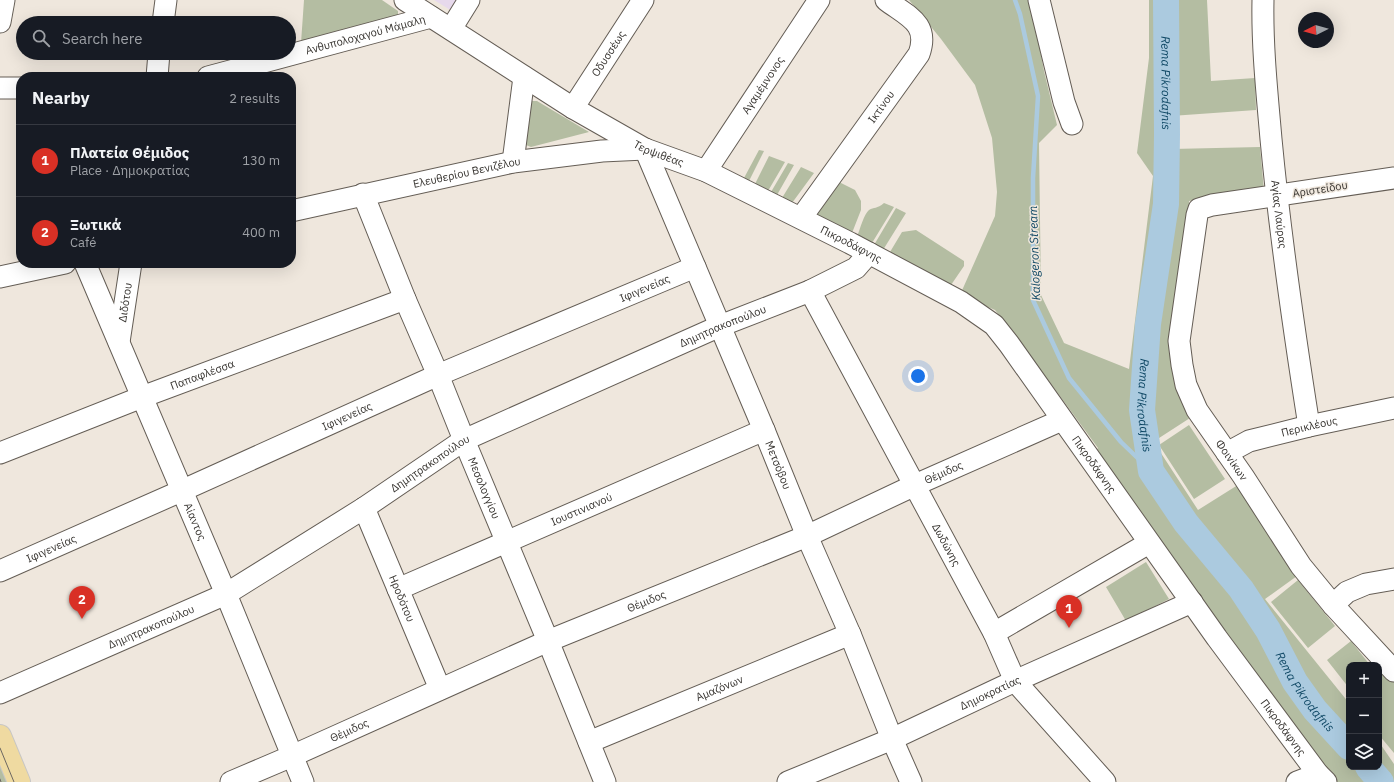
<!DOCTYPE html>
<html lang="en">
<head>
<meta charset="utf-8">
<style>
	:root { --surface:#171b24; --page:#20242c; --text:#f1f3f6; --muted:#9ea1a6; --line:#363941; --accent:#d93025 }
	body { margin:0; font-family:"IBM Plex Sans",sans-serif; background:var(--page); color:var(--text) }
	.controls { position:absolute; right:12px; bottom:12px; display:grid; overflow:hidden; border-radius:8px; box-shadow:0 4px 16px #0002 }
	.controls button { width:36px; height:36px; display:grid; place-items:center; padding:0; border:0; border-bottom:1px solid var(--line); background:var(--surface); color:var(--text); font:20px sans-serif }
	.compass { position:absolute; left:1298px; top:12px; width:36px; height:36px; border-radius:50%; background:var(--surface); box-shadow:0 4px 16px #0002; rotate:265deg }
	.you { position:absolute; left:918px; top:376px; width:14px; height:14px; margin:-10px; border:3px solid #fff; border-radius:50%; background:#1a73e8; box-shadow:0 0 0 6px #1a73e833 }
	.badge { display:grid; place-items:center; width:26px; height:26px; border-radius:50%; background:var(--accent); color:#fff; font-size:13px; font-weight:700 }
	.pin { position:absolute; translate:-50% -33px; filter:drop-shadow(0 1px 2px #0008) }
	.pin::after { content:''; position:absolute; top:21px; width:14px; height:12px; background:inherit; clip-path:polygon(0 0,100% 0,50% 100%) }
	.list { margin:0; padding:0; list-style:none }
	h2 { display:flex; justify-content:space-between; align-items:center; height:52px; margin:0; padding:0 16px; font-size:17px }
	h2 small { font-size:13px; font-weight:400; color:var(--muted) }
	.list li { display:grid; grid-template-columns:26px 1fr auto; gap:12px; align-items:center; box-sizing:border-box; height:72px; padding:0 16px; border-top:1px solid var(--line) }
	.list b { display:block; font-size:15px; white-space:nowrap }
	.list p { margin:0; font-size:13px; white-space:nowrap; color:var(--muted) }
	.list em { font-size:13px; font-style:normal; color:var(--muted) }
	.icon { flex:none; width:22px; height:22px; fill:none; stroke:currentColor; stroke-width:2; stroke-linecap:round; stroke-linejoin:round }
	.map { position:relative; flex:none; width:1394px; height:782px; overflow:hidden }
	.search { position:absolute; background:var(--surface); box-shadow:0 4px 16px #0002; left:16px; top:16px; width:280px; height:44px; display:flex; align-items:center; gap:10px; box-sizing:border-box; padding:0 14px; border-radius:22px; color:var(--muted); font-size:15px }
	.panel { position:absolute; background:var(--surface); box-shadow:0 4px 16px #0002; left:16px; top:72px; width:280px; height:196px; border-radius:16px }
	.map>svg:first-child { display:block }
</style>
</head>
<body>
<div class="map">
<svg width="1394" height="782" viewBox="0 0 1394 782">
	<rect width="100%" height="100%" fill="#efe7dd"/>
	<path fill="#e7d9ec" d="M 434,0 L 459,0 L 452,11 Z"/>
	<path fill="#b4bda2" d="M 304,0 L 382,0 L 398,11 L 398,14 L 395,19 L 301,43 Z
		M 909,0 L 1031,0 L 1044,71 L 1057,125 L 1039,143 L 1041,295 L 1064,343 L 1129,369 L 1153,176 L 1137,153 L 1149,58 L 1149,0 L 1207,0 L 1211,81 L 1255,78 L 1256,110 L 1171,116 L 1172,149 L 1260,147 L 1264,191 L 1189,201 L 1190,223 L 1171,338 L 1190,418 L 1156,440 L 1157,447 L 1198,510 L 1241,483 L 1297,576 L 1265,599 L 1349,703 L 1349,767 L 1379,767 L 1379,742 L 1394,764 L 1394,782 L 1336,782 L 1094,453 L 1098,448 L 1015,335 L 995,310 L 960,295 L 995,216 L 997,192 L 992,138 L 975,85 L 941,39 Z
		M 532,101 L 537,101 L 589,132 L 531,147 L 526,145 C 522,132 526,112 532,101 Z
		M 759,150 L 764,151 L 749,181 L 744,178 Z
		M 769,156 L 785,162 L 768,191 L 755,184 Z
		M 788,163 L 794,165 L 777,195 L 771,192 Z
		M 801,167 L 814,173 L 792,203 L 782,198 Z
		M 837,181 L 855,190 L 861,201 L 861,210 L 852,233 L 815,215 Z
		M 884,203 L 894,207 L 872,243 L 859,237 L 858,234 C 860,229 864,214 869,210 C 874,207 877,209 884,203 Z
		M 896,208 L 906,213 L 883,250 L 874,245 Z
		M 916,230 L 964,261 L 964,266 L 951,285 L 947,285 L 890,252 L 902,232 Z
		M 1189,425 L 1225,479 L 1194,499 L 1159,445 Z
		M 1146,562 L 1169,599 L 1126,621 L 1106,587 Z
		M 1298,580 L 1335,626 L 1308,648 L 1271,602 Z
		M 1351,641 L 1370,665 L 1349,665 L 1349,688 L 1327,660 Z
		M 1379,668 L 1394,679 L 1394,753 L 1379,735 Z
		M 0,744 L 15,782 L 0,782 Z"/>
	<g fill="none" stroke-linecap="round" stroke-linejoin="round">
		<path stroke="#abcadf" stroke-width="4.5" d="M 1015,0 L 1020,14 L 1038,96 L 1033,178 L 1033,300 L 1069,378 L 1121,442 L 1151,471"/>
		<g stroke="#abcadf" stroke-width="26">
			<path id="s1" d="M 1166,0 L 1167,134 L 1166,204 L 1148,324 L 1142,410 L 1151,471 L 1186,523 L 1241,589 L 1268,630 L 1295,682 L 1315,710 L 1349,747"/>
			<path d="M 1368,767 L 1381,782"/>
		</g>
		<defs>
			<g id="minor">
				<path id="s2" d="M 405,0 L 573,108 L 645,149 L 706,171 L 850,243 L 961,302 L 994,325 L 1009,344 L 1217,638 L 1318,774 L 1326,782"/>
				<path d="M 1039,0 L 1064,102 L 1072,124"/>
				<path id="s3" d="M 1263,0 C 1262,46 1267,93 1271,139 C 1280,235 1294,331 1309,426"/>
				<path d="M 0,22 L 4,0"/>
				<path d="M 163,23 L 166,0"/>
				<path d="M 451,29 L 469,0"/>
				<path d="M 157,77 L 159,53"/>
				<path id="s4" d="M 208,77 L 431,17"/>
				<path d="M 0,88 L 21,88"/>
				<path id="s5" d="M 573,108 L 643,0"/>
				<path id="s6" d="M 645,149 L 764,430 L 807,536 L 850,634 L 892,739 L 911,782"/>
				<path d="M 513,162 L 524,77"/>
				<path id="s7" d="M 706,171 L 819,0"/>
				<path id="s8" d="M 1394,178 L 1212,205 L 1199,209 L 1197,215 L 1179,341 L 1182,365 L 1186,385 L 1197,410 L 1243,476 L 1301,566 L 1333,605 L 1394,671"/>
				<path id="s9" d="M 363,194 L 405,299 L 438,375 L 464,440 L 548,641 L 605,782"/>
				<path id="s10" d="M 291,211 L 513,162 L 602,151 L 645,149"/>
				<path id="s11" d="M 801,218 L 919,54 C 930,23 907,16 886,0"/>
				<path id="s12" d="M 85,263 L 226,594 L 303,782"/>
				<path d="M 0,277 L 65,263"/>
				<path id="s13" d="M 810,291 L 994,633 L 1015,681 L 1105,782"/>
				<path id="s14" d="M 119,342 L 131,263"/>
				<path id="s15" d="M 0,453 L 142,397 L 405,299"/>
				<path id="s16" d="M 1227,453 L 1249,441 L 1309,426 L 1394,408"/>
				<path id="s17" d="M 364,508 L 440,689"/>
				<path id="s18" d="M 0,571 L 181,491 L 438,375 L 695,267"/>
				<path id="s19" d="M 398,589 L 764,430"/>
				<path d="M 1333,605 L 1347,592 L 1366,584 L 1394,579"/>
				<path d="M 994,633 L 1149,543"/>
				<path id="s20" d="M 0,693 L 226,594 L 364,508 L 464,440 L 720,326 L 810,291 L 856,268 L 869,253"/>
				<path id="s21" d="M 589,742 L 850,634"/>
				<path id="s22" d="M 231,782 L 292,756 L 548,641 L 807,536 L 915,485 L 1062,420"/>
				<path id="s23" d="M 788,782 L 892,739 L 1015,681 L 1192,602"/>
				<path d="M 1297,782 L 1318,774"/>
			</g>
			<path id="major" d="M 0,736 L 19,782"/>
		</defs>
		<use href="#minor" stroke="#645d55" stroke-width="23"/>
		<use href="#major" stroke="#c7c6c5" stroke-width="24"/>
		<use href="#minor" stroke="#fff" stroke-width="21"/>
		<use href="#major" stroke="#efdaa1" stroke-width="22"/>
		<path stroke="#6c6762" stroke-width="1" d="M 0,748 L 14,782
			M 0,779 L 1,782"/>
	</g>
	<g text-anchor="middle" dominant-baseline="central" stroke-width="3" stroke-linejoin="round" paint-order="stroke">
		<g font-size="11" fill="#36332f" stroke="#efe7dd">
			<text stroke="none"><textPath href="#s4" startOffset="163">Ανθυπολοχαγού Μάμαλη</textPath></text>
			<text stroke="none"><textPath href="#s5" startOffset="65">Οδυσσέως</textPath></text>
			<text stroke="none"><textPath href="#s7" startOffset="103">Αγαμέμνονος</textPath></text>
			<text stroke="none"><textPath href="#s11" startOffset="137">Ικτίνου</textPath></text>
			<text stroke="none"><textPath href="#s2" startOffset="297">Τερψιθέας</textPath></text>
			<text stroke="none"><textPath href="#s10" startOffset="180">Ελευθερίου Βενιζέλου</textPath></text>
			<text transform="translate(1320 189) rotate(-9)">Αριστείδου</text>
			<text stroke="none"><textPath href="#s3" startOffset="215">Αγίας Λαύρας</textPath></text>
			<text stroke="none"><textPath href="#s2" startOffset="510">Πικροδάφνης</textPath></text>
			<text stroke="none"><textPath href="#s18" startOffset="704">Ιφιγενείας</textPath></text>
			<text stroke="none"><textPath href="#s14" startOffset="40">Διδότου</textPath></text>
			<text stroke="none"><textPath href="#s20" startOffset="813">Δημητρακοπούλου</textPath></text>
			<text stroke="none"><textPath href="#s15" startOffset="217">Παπαφλέσσα</textPath></text>
			<text stroke="none"><textPath href="#s18" startOffset="380">Ιφιγενείας</textPath></text>
			<text stroke="none"><textPath href="#s16" startOffset="87">Περικλέους</textPath></text>
			<text stroke="none"><textPath href="#s8" startOffset="464">Φοινίκων</textPath></text>
			<text stroke="none"><textPath href="#s20" startOffset="489">Δημητρακοπούλου</textPath></text>
			<text stroke="none"><textPath href="#s6" startOffset="343">Μετσόβου</textPath></text>
			<text stroke="none"><textPath href="#s2" startOffset="846">Πικροδάφνης</textPath></text>
			<text stroke="none"><textPath href="#s22" startOffset="777">Θέμιδος</textPath></text>
			<text stroke="none"><textPath href="#s9" startOffset="318">Μεσολογγίου</textPath></text>
			<text stroke="none"><textPath href="#s19" startOffset="200">Ιουστινιανού</textPath></text>
			<text stroke="none"><textPath href="#s12" startOffset="281">Αίαντος</textPath></text>
			<text stroke="none"><textPath href="#s13" startOffset="288">Δωδώνης</textPath></text>
			<text stroke="none"><textPath href="#s18" startOffset="56">Ιφιγενείας</textPath></text>
			<text stroke="none"><textPath href="#s17" startOffset="98">Ηροδότου</textPath></text>
			<text stroke="none"><textPath href="#s22" startOffset="453">Θέμιδος</textPath></text>
			<text stroke="none"><textPath href="#s20" startOffset="165">Δημητρακοπούλου</textPath></text>
			<text stroke="none"><textPath href="#s21" startOffset="141">Αμαζόνων</textPath></text>
			<text stroke="none"><textPath href="#s23" startOffset="221">Δημοκρατίας</textPath></text>
			<text stroke="none"><textPath href="#s2" startOffset="1170">Πικροδάφνης</textPath></text>
			<text stroke="none"><textPath href="#s22" startOffset="129">Θέμιδος</textPath></text>
		</g>
		<g font-size="12" font-style="italic" fill="#0e4764" stroke="#efe7dd">
			<text stroke="none"><textPath href="#s1" startOffset="83">Rema Pikrodafnis</textPath></text>
			<text transform="translate(1034 253) rotate(-92)">Kalogeron Stream</text>
			<text stroke="none"><textPath href="#s1" startOffset="407">Rema Pikrodafnis</textPath></text>
			<text stroke="none"><textPath href="#s1" startOffset="743">Rema Pikrodafnis</textPath></text>
		</g>
	</g>
</svg>
<div class="controls">
<button>+</button>
<button>−</button>
<button><svg class="icon" aria-label="layers" viewBox="0 0 24 24"><path d="M12 4l9 5-9 5-9-5zM3 14l9 5 9-5"/></svg></button>
</div>
<svg class="compass" viewBox="-18 -18 36 36"><path d="M0-13l5 13h-10z" fill="#e53935"/><path d="M0 13l5-13h-10z" fill="#9ea1a6"/></svg>
<div class="you"></div>
<div class="pin badge" style="left:1069px;top:628px">1</div>
<div class="pin badge" style="left:82px;top:619px">2</div>
<div class="search"><svg class="icon" aria-label="search" viewBox="0 0 24 24"><circle cx="10" cy="10" r="6"/><path d="M15 15l6 6"/></svg>Search here</div>
<section class="panel">
<h2>Nearby<small>2 results</small></h2>
<ul class="list">
<li><span class="badge">1</span><div><b>Πλατεία Θέμιδος</b><p>Place · Δημοκρατίας</p></div><em>130 m</em></li>
<li><span class="badge">2</span><div><b>Ξωτικά</b><p>Café</p></div><em>400 m</em></li>
</ul>
</section>
</div>
</body>
</html>
